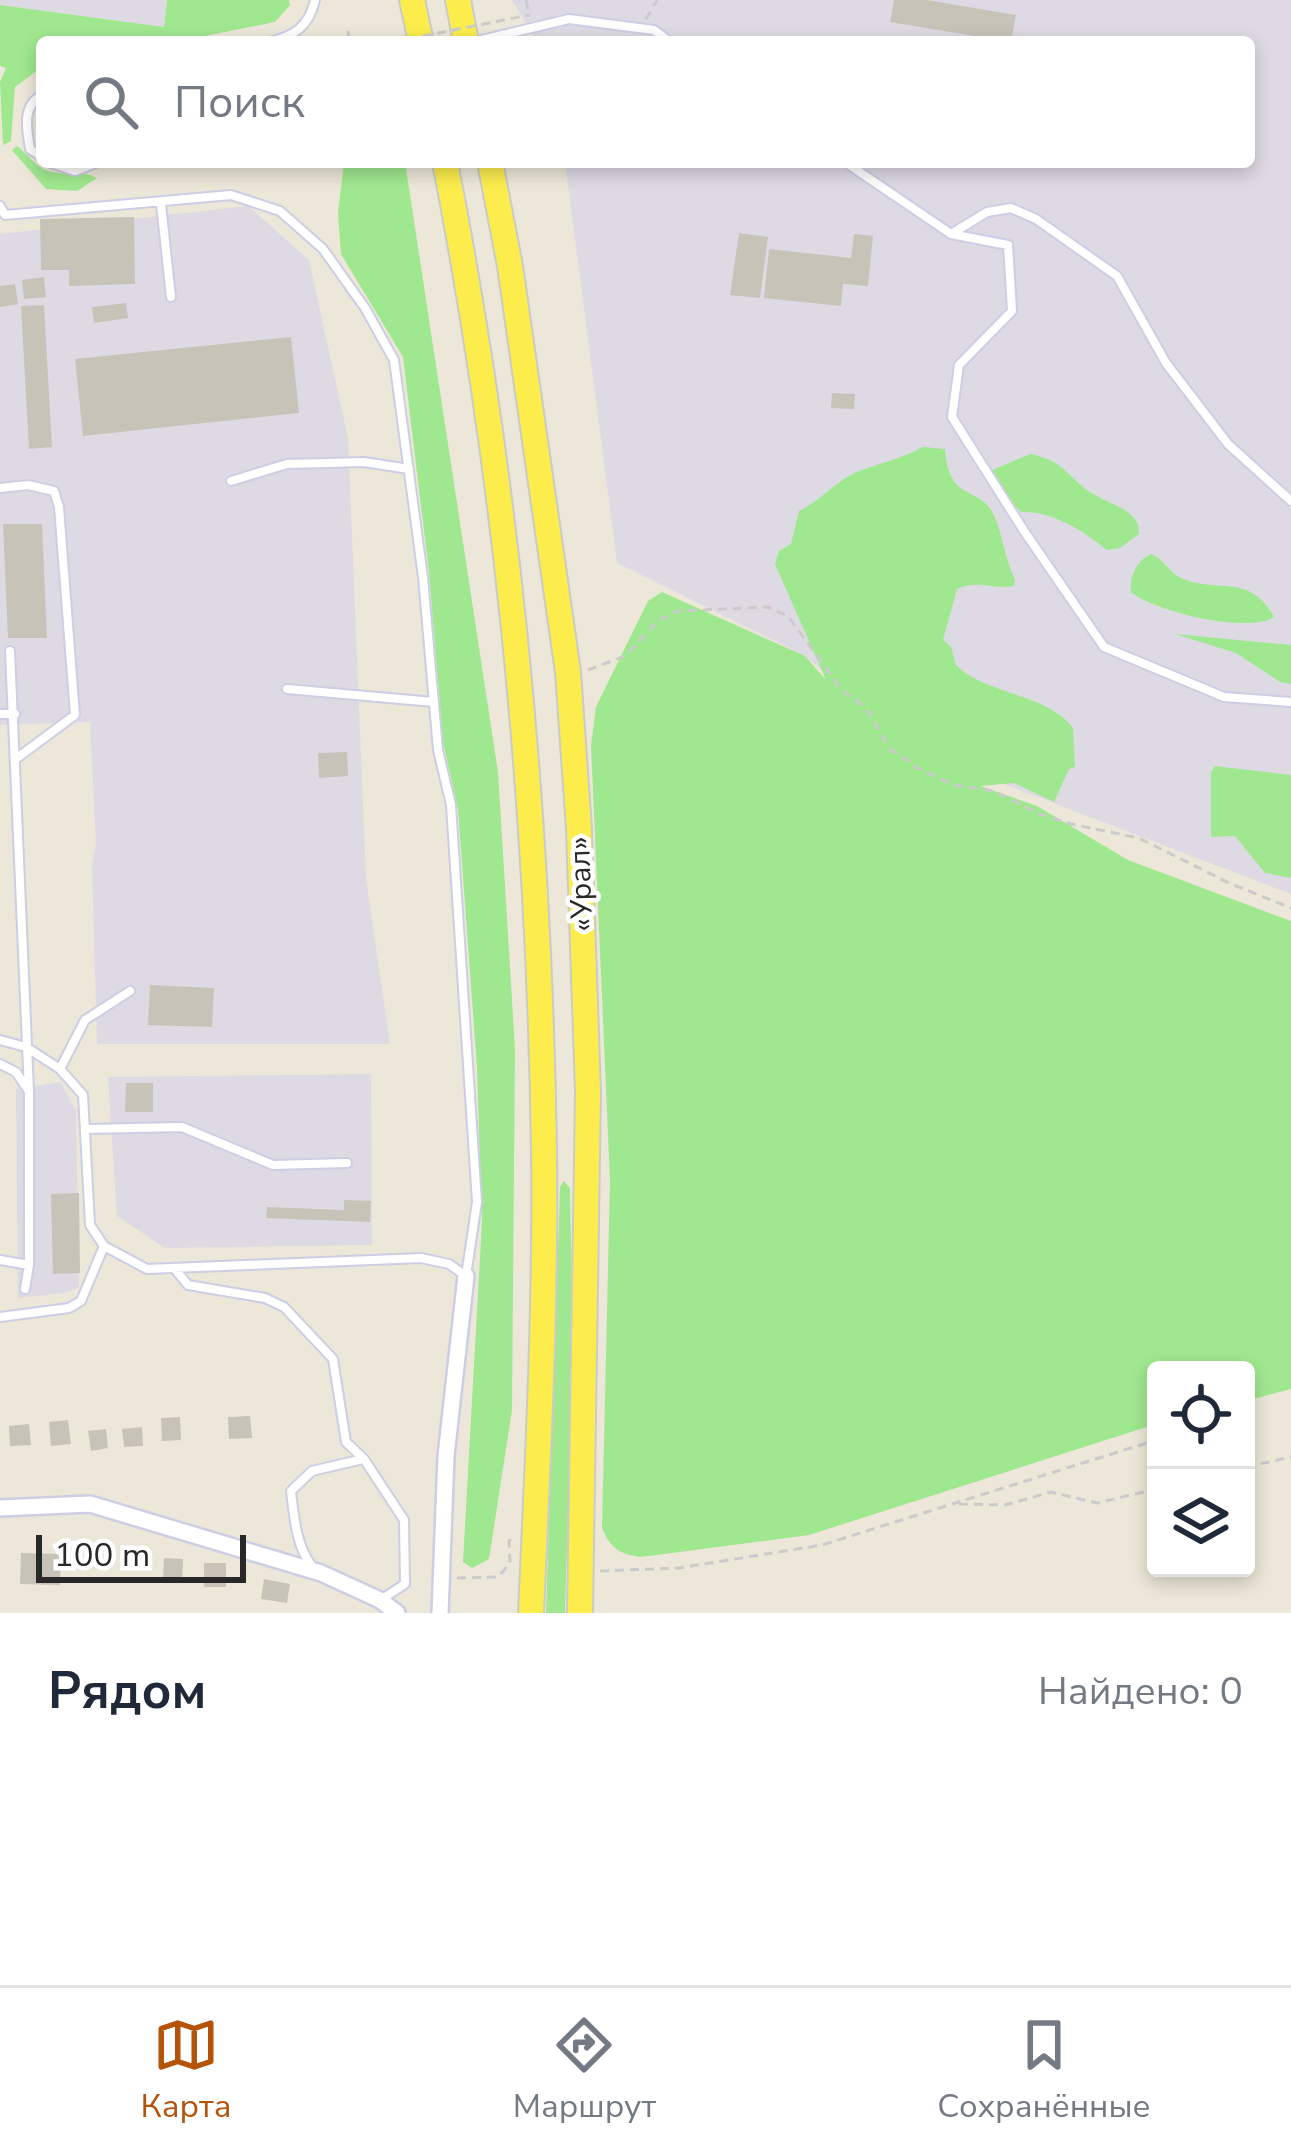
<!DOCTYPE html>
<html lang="ru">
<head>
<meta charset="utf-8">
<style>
	:root { --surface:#fff; --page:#f6f6f7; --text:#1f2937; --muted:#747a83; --line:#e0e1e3; --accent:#b45309 }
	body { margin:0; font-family:"Nunito Sans",sans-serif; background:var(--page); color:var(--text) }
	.controls { position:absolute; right:36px; bottom:36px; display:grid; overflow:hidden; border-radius:12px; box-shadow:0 6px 18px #0003 }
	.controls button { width:108px; height:108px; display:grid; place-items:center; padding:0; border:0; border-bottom:3px solid var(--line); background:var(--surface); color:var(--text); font:60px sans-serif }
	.scale { position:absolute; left:36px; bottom:30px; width:210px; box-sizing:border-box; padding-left:12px; border:6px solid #282828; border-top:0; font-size:33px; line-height:42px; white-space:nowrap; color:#282828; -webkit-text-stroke:9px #fff; paint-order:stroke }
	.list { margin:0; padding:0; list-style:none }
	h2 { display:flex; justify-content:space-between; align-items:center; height:156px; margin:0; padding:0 48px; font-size:51px }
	h2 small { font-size:39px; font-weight:400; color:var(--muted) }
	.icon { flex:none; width:66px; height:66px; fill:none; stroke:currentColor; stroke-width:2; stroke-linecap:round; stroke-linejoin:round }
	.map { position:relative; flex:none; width:1291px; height:1613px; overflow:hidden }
	.search { position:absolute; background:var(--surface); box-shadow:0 6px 18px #0003; left:36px; right:36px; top:36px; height:132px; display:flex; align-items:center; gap:30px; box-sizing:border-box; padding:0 42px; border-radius:12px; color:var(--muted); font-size:45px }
	.sheet { height:372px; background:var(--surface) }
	nav { display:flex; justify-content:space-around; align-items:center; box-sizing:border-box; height:168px; border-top:3px solid var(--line); background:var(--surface); font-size:33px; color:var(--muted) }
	nav a { display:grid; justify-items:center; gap:6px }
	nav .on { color:var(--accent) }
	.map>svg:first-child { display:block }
</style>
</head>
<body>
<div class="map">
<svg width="1291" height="1613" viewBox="0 0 1291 1613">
	<rect width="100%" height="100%" fill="#ece7d8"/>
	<path fill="#dedae4" d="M 0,0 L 167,0 L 164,27 L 0,5 Z
		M 512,0 L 1291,0 L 1291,894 L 915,750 L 805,656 L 617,563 L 565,162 L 1249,162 L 1249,42 L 537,42 Z
		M 248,206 L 309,260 L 348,438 L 366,879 L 390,1044 L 97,1044 L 92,865 L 96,844 L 90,722 L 0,725 L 0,234 Z
		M 371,1074 L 372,1245 L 165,1248 L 117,1216 L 108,1077 Z
		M 61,1082 L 76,1111 L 79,1287 L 64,1293 L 18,1298 L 16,1089 Z"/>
	<path fill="#a0e88f" d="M 167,0 L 289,0 L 290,5 L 275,22 L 175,42 L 42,42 L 42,67 L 15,87 L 11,141 L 3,145 L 0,82 L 6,68 L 0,66 L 0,5 L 164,27 Z
		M 17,146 C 28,154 35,167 48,171 C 64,176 83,170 97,178 L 77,191 L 46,189 L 12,150 Z
		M 344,162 L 405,162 L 498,772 L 515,1049 L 512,1410 L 489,1559 L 472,1568 L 463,1562 L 482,1222 L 477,1068 L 458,809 L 443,742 L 429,572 L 403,357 L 341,254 L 338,213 Z
		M 923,447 L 945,449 C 949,504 979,484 994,515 C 1003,536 1005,559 1015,580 L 1014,586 C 995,590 976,579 957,589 L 943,640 L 951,647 L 956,665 C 987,696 1046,692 1073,728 L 1075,767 L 1069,769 L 1054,802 L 1014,783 L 980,786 L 1037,806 L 1128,860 L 1291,921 L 1291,1389 L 1246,1401 L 1246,1370 L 1156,1370 L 1156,1424 L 809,1535 L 641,1557 C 619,1554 611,1549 602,1528 L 610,1181 L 591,745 L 596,707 L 648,601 L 662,592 L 805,656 L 826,680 L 775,564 L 779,551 L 791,544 L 799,511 C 821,501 834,482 857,472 C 880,463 901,459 923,447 Z
		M 1030,454 C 1068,461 1067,480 1097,496 C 1108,503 1123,506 1132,516 C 1139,523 1138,525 1139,534 L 1120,548 L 1107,550 C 1082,530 1053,511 1021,512 L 994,483 L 990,471 Z
		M 1151,554 C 1164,559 1169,572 1181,578 C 1217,594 1250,572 1274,617 C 1247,634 1156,612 1131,592 C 1129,577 1137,560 1151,554 Z
		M 1175,634 L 1291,645 L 1291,684 L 1280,682 L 1236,653 Z
		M 1215,766 L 1291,775 L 1291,878 L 1265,873 L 1235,836 L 1211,837 L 1211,772 Z
		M 564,1181 L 570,1188 L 573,1345 L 565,1613 L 546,1613 L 560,1187 Z"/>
	<path fill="#c7c3b8" d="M 894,0 L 927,0 L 1016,15 L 1011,42 L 890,22 Z
		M 134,217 L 135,284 L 69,286 L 69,270 L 41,270 L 40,219 Z
		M 739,233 L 768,237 L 760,298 L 730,295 Z
		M 854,234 L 873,236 L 868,286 L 843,284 L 841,306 L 764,298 L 769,249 L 851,258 Z
		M 44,277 L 46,297 L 24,299 L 22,280 Z
		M 15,284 L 18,304 L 0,307 L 0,286 Z
		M 126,303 L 128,318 L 94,323 L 92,307 Z
		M 44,305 L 52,447 L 29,449 L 21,306 Z
		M 291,337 L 299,413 L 83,436 L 75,359 Z
		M 832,393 L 855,394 L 854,409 L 831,408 Z
		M 3,524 L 42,524 L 47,638 L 8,638 Z
		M 347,752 L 348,776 L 319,778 L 318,753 Z
		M 150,985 L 214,988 L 212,1027 L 148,1025 Z
		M 126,1083 L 153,1083 L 153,1112 L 125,1112 Z
		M 79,1193 L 80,1273 L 53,1274 L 51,1194 Z
		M 344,1200 L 371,1201 L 370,1222 L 266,1218 L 267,1207 L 344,1210 Z
		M 250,1416 L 252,1438 L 229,1439 L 228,1417 Z
		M 180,1417 L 181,1440 L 162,1441 L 161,1418 Z
		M 68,1420 L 71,1444 L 51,1446 L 49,1422 Z
		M 29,1424 L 31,1445 L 10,1446 L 9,1426 Z
		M 142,1427 L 143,1446 L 124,1447 L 122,1429 Z
		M 106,1429 L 108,1448 L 91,1451 L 88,1431 Z
		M 21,1553 L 61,1554 L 60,1585 L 20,1584 Z
		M 164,1558 L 183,1559 L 182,1581 L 163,1580 Z
		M 204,1563 L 226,1563 L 226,1587 L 204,1587 Z
		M 264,1579 L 290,1584 L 287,1603 L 261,1599 Z"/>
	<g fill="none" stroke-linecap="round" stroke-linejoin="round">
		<defs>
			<path id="service" d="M 269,42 C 295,36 309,26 315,0
				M 473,42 L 569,19 L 654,30 L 670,42
				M 42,95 C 21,107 27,129 30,149 L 42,157
				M 48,162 L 75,171 L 99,162
				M 845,162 L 951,234 L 987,212 L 1011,208 L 1036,219 L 1117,276 L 1166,363 L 1228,444 L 1291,501
				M 161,204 L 171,297
				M 0,206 L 5,215 L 231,195 L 280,211 L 323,249 L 365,308 L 394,360 L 423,577 L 438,750 L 451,805 L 477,1202 L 466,1276 L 449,1264 L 421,1258 L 147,1269 L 104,1246 L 90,1225 L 83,1095 L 60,1069 L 26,1047 L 0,1040
				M 951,234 L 1008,245 L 1012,311 L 959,365 L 952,417 L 1024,531 L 1104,647 L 1224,697 L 1291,702
				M 231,481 L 287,464 L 364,462 L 409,469
				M 0,488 L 28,485 L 54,491 L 59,507 L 75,715 L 17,758
				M 10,651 L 29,1091 L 29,1265
				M 287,689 L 434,702
				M 0,714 L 15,714
				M 0,1064 L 16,1072 L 28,1090
				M 60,1069 L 85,1020 L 130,991
				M 85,1129 L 182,1127 L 273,1165 L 347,1163
				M 0,1260 L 29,1265 L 25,1289
				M 174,1268 L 188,1285 L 265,1298 L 284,1307 L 333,1359 L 346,1442 L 364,1459 L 404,1520 L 405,1584 L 382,1599
				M 0,1317 L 69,1308 L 81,1301 L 104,1246
				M 311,1565 C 296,1545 294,1516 291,1491 L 312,1471 L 363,1459"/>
			<path id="minor" d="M 0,1508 L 90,1504 L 321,1573 L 380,1600 L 397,1613
				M 440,1613 L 446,1456 L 466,1276"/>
			<path id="primary" d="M 412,0 L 421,42
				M 458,0 L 466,42
				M 445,162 C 508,485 539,819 544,1149 C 546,1303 538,1459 531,1613
				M 490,162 L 510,266 L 568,672 L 579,829 L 588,1092 L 580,1613"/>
		</defs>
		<use href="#service" stroke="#cdcee3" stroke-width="12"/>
		<use href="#minor" stroke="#cdcee3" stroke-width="20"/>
		<use href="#primary" stroke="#cbcbcb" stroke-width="28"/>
		<path stroke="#cbcbcb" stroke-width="3" stroke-dasharray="9 6" stroke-linecap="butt" d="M 526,0 L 529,16
			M 646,19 L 657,0
			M 348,31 L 350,42
			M 588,670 L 625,656 L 659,620 L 678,611 L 767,607 L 788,616 L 842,690 L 866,708 L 890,749 L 918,768 L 953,785 L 994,791 L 1037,813 L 1071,824 L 1139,838 L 1229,883 L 1291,908
			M 1246,1467 L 1291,1457
			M 959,1504 L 1005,1505 L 1051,1492 L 1097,1503 L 1156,1489
			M 600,1571 L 679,1568 L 822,1545 L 1156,1440
			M 457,1578 L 498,1577 L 510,1563 L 509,1541 L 513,1537"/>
		<use href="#service" stroke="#fff" stroke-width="8"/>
		<use href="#minor" stroke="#fff" stroke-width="15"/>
		<use href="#primary" stroke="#fced4d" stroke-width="24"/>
		<path stroke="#cbcbcb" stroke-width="3" stroke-dasharray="9 6" stroke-linecap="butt" d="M 393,42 L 529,15"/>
	</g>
	<g text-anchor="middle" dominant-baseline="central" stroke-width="9" stroke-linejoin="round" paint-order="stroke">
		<g font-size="30" fill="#282828" stroke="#fff">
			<text transform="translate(581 884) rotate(-92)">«Урал»</text>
		</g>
	</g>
</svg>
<div class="controls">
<button><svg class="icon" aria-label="locate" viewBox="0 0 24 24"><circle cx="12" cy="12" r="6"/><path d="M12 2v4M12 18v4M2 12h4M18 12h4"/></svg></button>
<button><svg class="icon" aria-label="layers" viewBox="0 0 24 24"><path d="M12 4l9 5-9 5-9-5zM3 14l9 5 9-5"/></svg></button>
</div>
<div class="scale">100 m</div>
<div class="search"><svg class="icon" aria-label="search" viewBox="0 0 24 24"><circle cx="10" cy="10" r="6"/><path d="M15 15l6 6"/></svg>Поиск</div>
</div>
<section class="sheet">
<h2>Рядом<small>Найдено: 0</small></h2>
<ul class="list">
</ul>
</section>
<nav>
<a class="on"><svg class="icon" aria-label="map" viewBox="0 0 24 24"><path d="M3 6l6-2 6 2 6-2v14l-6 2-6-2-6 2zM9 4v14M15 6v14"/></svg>Карта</a>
<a><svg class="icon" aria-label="directions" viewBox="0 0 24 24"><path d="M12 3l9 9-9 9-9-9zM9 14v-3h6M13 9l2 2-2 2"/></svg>Маршрут</a>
<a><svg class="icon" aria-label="saved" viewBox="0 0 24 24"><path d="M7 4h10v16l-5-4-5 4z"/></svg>Сохранённые</a>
</nav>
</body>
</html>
